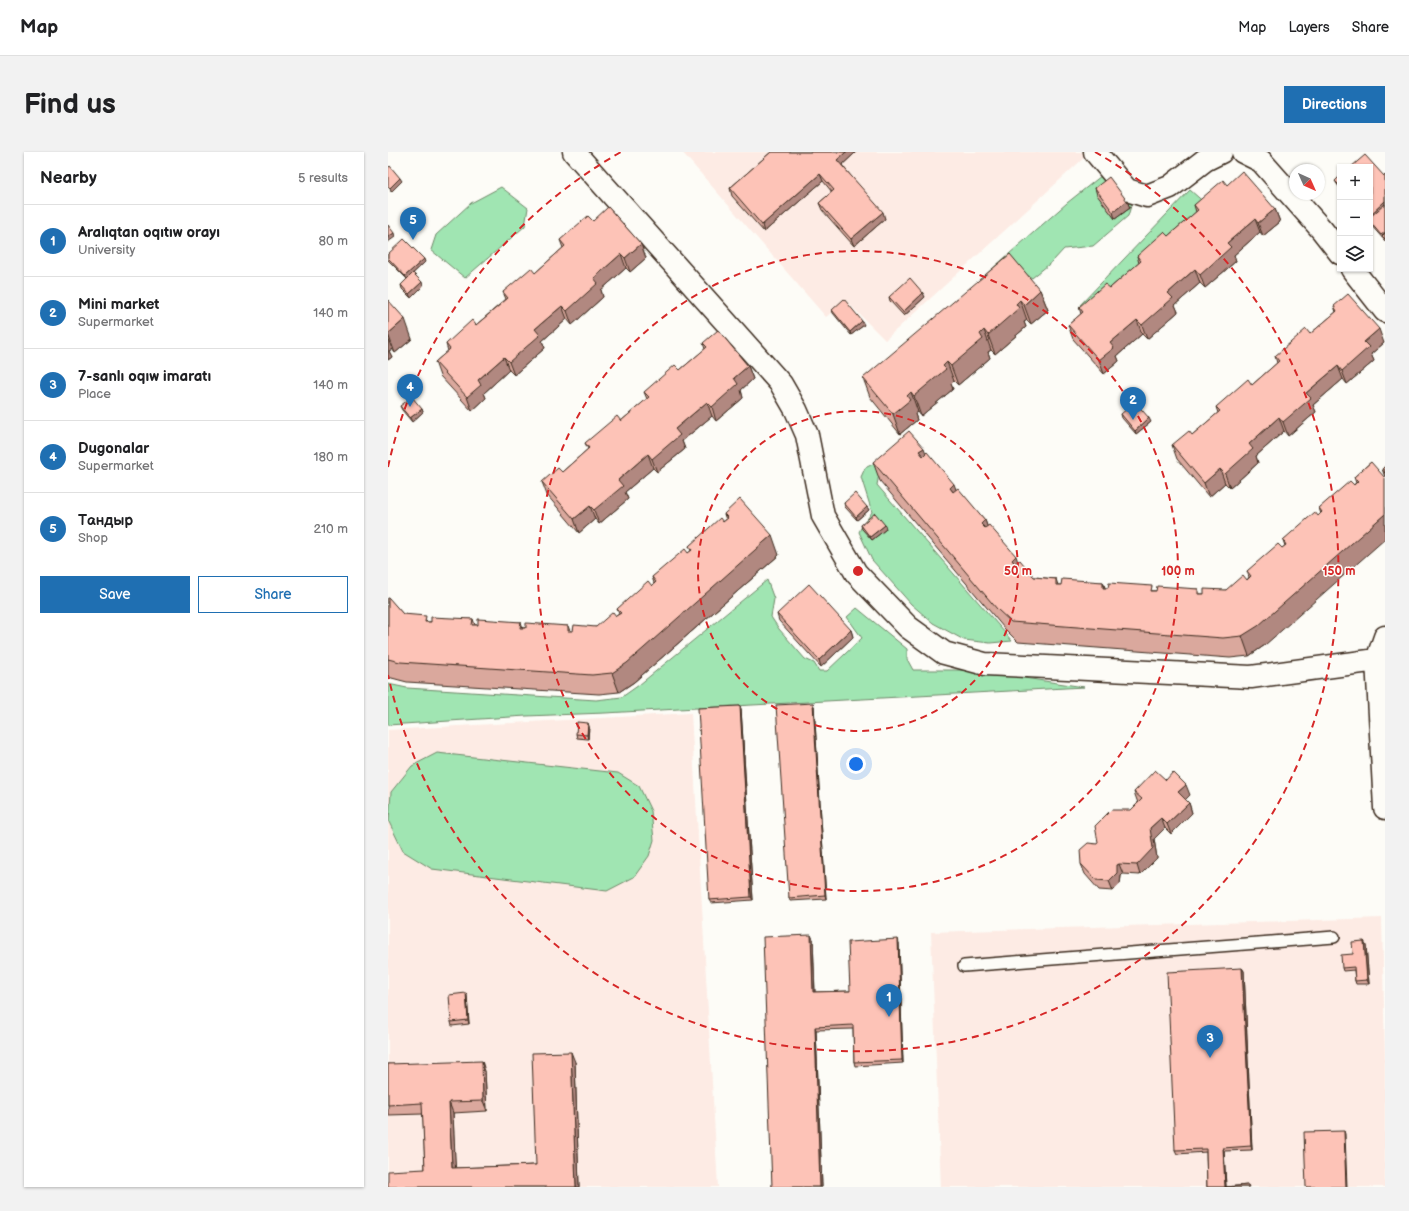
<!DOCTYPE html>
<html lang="en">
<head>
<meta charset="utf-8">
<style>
	:root { --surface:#fff; --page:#f2f2f2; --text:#202124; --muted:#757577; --line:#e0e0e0; --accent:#1f6fb2 }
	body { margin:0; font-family:"Balsamiq Sans",sans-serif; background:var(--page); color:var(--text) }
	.controls { position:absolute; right:12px; top:12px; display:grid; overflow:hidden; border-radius:0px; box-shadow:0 1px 3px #0004 }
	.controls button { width:36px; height:36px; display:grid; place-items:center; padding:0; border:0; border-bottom:1px solid var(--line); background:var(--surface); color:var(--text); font:20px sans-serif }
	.compass { position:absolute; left:901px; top:12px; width:36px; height:36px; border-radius:50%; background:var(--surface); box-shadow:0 1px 3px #0004; rotate:135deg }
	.you { position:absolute; left:468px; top:612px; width:14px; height:14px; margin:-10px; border:3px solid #fff; border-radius:50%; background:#1a73e8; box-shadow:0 0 0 6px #1a73e833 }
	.badge { display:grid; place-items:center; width:26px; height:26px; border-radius:50%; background:var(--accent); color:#fff; font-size:13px; font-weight:700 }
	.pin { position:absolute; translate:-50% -33px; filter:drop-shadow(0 1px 2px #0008) }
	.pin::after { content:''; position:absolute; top:21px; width:14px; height:12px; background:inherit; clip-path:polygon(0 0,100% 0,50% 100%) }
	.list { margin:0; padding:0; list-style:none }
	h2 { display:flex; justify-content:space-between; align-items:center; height:52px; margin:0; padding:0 16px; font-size:17px }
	h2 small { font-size:13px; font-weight:400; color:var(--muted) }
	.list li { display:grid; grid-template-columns:26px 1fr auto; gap:12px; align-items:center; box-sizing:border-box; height:72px; padding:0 16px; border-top:1px solid var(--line) }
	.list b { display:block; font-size:15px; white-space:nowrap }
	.list p { margin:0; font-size:13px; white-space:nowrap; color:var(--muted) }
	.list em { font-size:13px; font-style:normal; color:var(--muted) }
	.actions { display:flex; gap:8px; padding:12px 16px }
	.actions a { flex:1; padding:9px 0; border:1px solid var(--accent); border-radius:0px; text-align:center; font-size:14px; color:var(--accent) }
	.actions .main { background:var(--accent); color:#fff }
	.icon { flex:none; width:22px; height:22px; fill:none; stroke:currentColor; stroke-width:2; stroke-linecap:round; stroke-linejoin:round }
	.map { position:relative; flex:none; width:997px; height:1035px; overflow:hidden; border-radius:0px }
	header { display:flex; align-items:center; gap:24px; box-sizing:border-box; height:56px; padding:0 20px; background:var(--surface); border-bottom:1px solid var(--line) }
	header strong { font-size:19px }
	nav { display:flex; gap:22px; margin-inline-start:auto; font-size:14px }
	.intro { display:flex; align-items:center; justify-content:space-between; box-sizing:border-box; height:96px; padding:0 24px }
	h1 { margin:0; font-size:28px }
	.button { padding:10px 18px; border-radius:0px; background:var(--accent); color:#fff; font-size:14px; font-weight:700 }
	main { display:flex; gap:24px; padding:0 24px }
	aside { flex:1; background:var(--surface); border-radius:0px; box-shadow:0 1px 3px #0004 }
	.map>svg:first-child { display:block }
</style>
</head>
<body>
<header>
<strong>Map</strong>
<nav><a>Map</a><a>Layers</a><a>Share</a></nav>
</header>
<div class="intro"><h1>Find us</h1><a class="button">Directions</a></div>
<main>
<aside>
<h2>Nearby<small>5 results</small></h2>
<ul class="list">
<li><span class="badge">1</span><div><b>Aralıqtan oqıtıw orayı</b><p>University</p></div><em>80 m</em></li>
<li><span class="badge">2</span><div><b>Mini market</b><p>Supermarket</p></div><em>140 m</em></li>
<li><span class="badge">3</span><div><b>7-sanlı oqıw imaratı</b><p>Place</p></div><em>140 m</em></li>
<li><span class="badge">4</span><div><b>Dugonalar</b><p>Supermarket</p></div><em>180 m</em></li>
<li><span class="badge">5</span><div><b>Тандыр</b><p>Shop</p></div><em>210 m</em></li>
</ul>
<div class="actions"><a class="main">Save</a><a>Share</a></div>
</aside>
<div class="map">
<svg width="997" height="1035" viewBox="0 0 997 1035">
	<rect width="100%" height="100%" fill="#fdfcf7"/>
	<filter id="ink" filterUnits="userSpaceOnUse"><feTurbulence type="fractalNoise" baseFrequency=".025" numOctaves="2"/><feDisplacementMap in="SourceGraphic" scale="8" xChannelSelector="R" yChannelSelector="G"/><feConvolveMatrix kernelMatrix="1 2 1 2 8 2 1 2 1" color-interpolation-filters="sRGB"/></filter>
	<g filter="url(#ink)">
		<path fill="#fdebe4" d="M 294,0 L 694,0 L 698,4 L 497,188 L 458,149 L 438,165 Z
			M 303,561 L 330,1035 L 0,1035 L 0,578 Z
			M 994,766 L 997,903 L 997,1035 L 553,1035 L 543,780 Z"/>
		<path fill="#a0e5b2" stroke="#6e8868" d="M 718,20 L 745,47 L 740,64 L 705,94 L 676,97 L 665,109 L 644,126 L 639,123 L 588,131 L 679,51 Z
			M 113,35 L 140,56 L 137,74 L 77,126 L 43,98 L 48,83 L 83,51 Z
			M 802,38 L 819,53 L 697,160 L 692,153 Z
			M 489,310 L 491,322 L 489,333 L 624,489 L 602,491 L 576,488 L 545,471 L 523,452 L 484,408 L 471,380 C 474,372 480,367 484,360 L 473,325 L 477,316 Z
			M 379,428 L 386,447 L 383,465 L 391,477 L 417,507 L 426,511 L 431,519 L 439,519 L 474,486 L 459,465 L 469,456 L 519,497 L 519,507 L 525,518 L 583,518 L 696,535 L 217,561 L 138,564 L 0,573 L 0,532 L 19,536 L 208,548 L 234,545 L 251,533 Z
			M 49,601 L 230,621 L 251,634 L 263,659 L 266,688 L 261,704 L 246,725 L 219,739 L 44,717 L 15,699 L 1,670 L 3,640 L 24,614 Z"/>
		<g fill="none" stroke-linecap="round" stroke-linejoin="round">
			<defs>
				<path id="service" d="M 576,814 L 946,785"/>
				<path id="minor" d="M 186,0 L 393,232 L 408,258 L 419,283 L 435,364 L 468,421 L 520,475 L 556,501 L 597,512 L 863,525 L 989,508
					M 707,0 L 739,38 L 759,44 L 782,35 L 817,8 L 833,0
					M 855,0 L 873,9 L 934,78 L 952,101
					M 964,117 L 997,159
					M 997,485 L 989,508 L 997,656"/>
			</defs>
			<use href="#service" stroke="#3b2a1e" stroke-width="14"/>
			<use href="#minor" stroke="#3b2a1e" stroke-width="25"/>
			<use href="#service" stroke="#fdfcf7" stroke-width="11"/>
			<use href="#minor" stroke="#fdfcf7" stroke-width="22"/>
		</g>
		<path fill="#daa89d" stroke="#3b2a1e" d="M 383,0 L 468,0 L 454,13 L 497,67 L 466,94 L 434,58 L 431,51 L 444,40 L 435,29 L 376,80 L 344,44 L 342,36 Z
			M 982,15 L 996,24 L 997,23 L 997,89 L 982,72 Z
			M 952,24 L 952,36 L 949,32 L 947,29 Z
			M 839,33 L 887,57 L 892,70 L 875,84 L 872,80 L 846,103 L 848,109 L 817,136 L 812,131 L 787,153 L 790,160 L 759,187 L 754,182 L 729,204 L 731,209 L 716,222 L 685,187 L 680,173 L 693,162 L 691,155 L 722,136 L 751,111 L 749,104 L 780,84 L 808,60 L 806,53 Z
			M 707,36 L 739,49 L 742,56 L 727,67 L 709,43 Z
			M 205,69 L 253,92 L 258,106 L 242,120 L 238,116 L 213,138 L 215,145 L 184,173 L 179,167 L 154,189 L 157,196 L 126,223 L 121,218 L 96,241 L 98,246 L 84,259 L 52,224 L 47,210 L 60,199 L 58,192 L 88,173 L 118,147 L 115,140 L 147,121 L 175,96 L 172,88 Z
			M 0,102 L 37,110 L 19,127 L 0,108 Z
			M 13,133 L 35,134 L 23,146 L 14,137 Z
			M 652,138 L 660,158 L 643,172 L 639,168 L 636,170 L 638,175 L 607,202 L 603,198 L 600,200 L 602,206 L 570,233 L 566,229 L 563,232 L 565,237 L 533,264 L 530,260 L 527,262 L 529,268 L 512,282 L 482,245 L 475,226 Z
			M 501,145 L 537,145 L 516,164 L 502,149 Z
			M 0,148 L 24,187 L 7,201 L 4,197 L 1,199 L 4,205 L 0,208 Z
			M 946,154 L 996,191 L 983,202 L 986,209 L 959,232 L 955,227 L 925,253 L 928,260 L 900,284 L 896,279 L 868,304 L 870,311 L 842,336 L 837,331 L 821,345 L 789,307 L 784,293 L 804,283 L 830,261 L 828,255 L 864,233 L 889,211 L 887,204 L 922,182 L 948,160 Z
			M 444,158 L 476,173 L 463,183 L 445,161 Z
			M 315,191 L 360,214 L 365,227 L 353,238 L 355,246 L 328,269 L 324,264 L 294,289 L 297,297 L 269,320 L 265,316 L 237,340 L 240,347 L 211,372 L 207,367 L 191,381 L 159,343 L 154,330 L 174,320 L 200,297 L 197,291 L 233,269 L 259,247 L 256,240 L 292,218 L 317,197 Z
			M 12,254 L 34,257 L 35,260 L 24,270 L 14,258 Z
			M 733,262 L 763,270 L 748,282 L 734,266 Z
			M 538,302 L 568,337 L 597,368 L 599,374 L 630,410 L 646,425 L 668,427 L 670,433 L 673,433 L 715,430 L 717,436 L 768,439 L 810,437 L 812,442 L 816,442 L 838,438 L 859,428 L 861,425 L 859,419 L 897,394 L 895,388 L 933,362 L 931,356 L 968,331 L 966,325 L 983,310 L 877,493 L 861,504 L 842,506 L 630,490 L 616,476 L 492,329 L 485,310 Z
			M 997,314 L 997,325 L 994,317 Z
			M 456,351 L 479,355 L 481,358 L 469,368 L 457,355 Z
			M 336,362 L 391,403 L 246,530 L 231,540 L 211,542 L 19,530 L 0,525 L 0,446 L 15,462 L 40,470 L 85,467 L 87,473 L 133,470 L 135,476 L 180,474 L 182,479 L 185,479 L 208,475 L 228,464 L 231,462 L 229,457 L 264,434 L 266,431 L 264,425 L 303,399 L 301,394 L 338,368 Z
			M 473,373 L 498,377 L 484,388 L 474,377 Z
			M 389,462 L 463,478 L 465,485 L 433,515 L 391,469 Z
			M 352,554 L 353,557 L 365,748 L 323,751 L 321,748 Z
			M 426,554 L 438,747 L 402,749 L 401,746 Z
			M 201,574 L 200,587 L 189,586 L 188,582 Z
			M 778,628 L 802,643 L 797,648 L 801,651 L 804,661 L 783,682 L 777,676 L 766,687 L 769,706 L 752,723 L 735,722 L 733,724 L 732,732 L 725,739 L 711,738 L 697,722 L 693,712 L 709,692 L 750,651 L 746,640 Z
			M 425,787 L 427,840 L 462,839 L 511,791 L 515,911 L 467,914 L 466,910 L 465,877 L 428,878 L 434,1035 L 384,1035 Z
			M 976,789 L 978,793 L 981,832 L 968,832 L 967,829 L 966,818 L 955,819 L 954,816 Z
			M 854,816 L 856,819 L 864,998 L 836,999 L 838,1035 L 860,1033 L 861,1035 L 819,1035 L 818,1000 L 789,1002 L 787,998 Z
			M 78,841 L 79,844 L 81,872 L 64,874 L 63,870 Z
			M 187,910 L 191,1035 L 0,1035 L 37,1017 L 35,962 L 0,963 L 0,912 L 97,919 L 99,959 L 65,961 L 67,1016 L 148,1013 Z"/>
		<path fill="#b18880" stroke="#3b2a1e" d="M 458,0 L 468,0 L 452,15 L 449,8 Z
			M 432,22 L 435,29 L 376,80 L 374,73 Z
			M 12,26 L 14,29 L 3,40 L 2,36 Z
			M 739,49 L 742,56 L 727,67 L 725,60 Z
			M 997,49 L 997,54 L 982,67 L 982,63 Z
			M 887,57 L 892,70 L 875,84 L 870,71 Z
			M 495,60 L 497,67 L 466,94 L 463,87 Z
			M 867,67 L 872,80 L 846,103 L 848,109 L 817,136 L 812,123 L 839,91 Z
			M 6,81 L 7,85 L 0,90 L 0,85 Z
			M 253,92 L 258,106 L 242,120 L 237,106 Z
			M 233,102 L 238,116 L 213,138 L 215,145 L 184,173 L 179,159 L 206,126 Z
			M 36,107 L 37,110 L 19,127 L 17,124 Z
			M 807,117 L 812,131 L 787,153 L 790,160 L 759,187 L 754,173 L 780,141 Z
			M 34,130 L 35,134 L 23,146 L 21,142 Z
			M 652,138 L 660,158 L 643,172 L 636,153 Z
			M 535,141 L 537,145 L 516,164 L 515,160 Z
			M 632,148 L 639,168 L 636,170 L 638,175 L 607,202 L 600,183 L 628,152 Z
			M 174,154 L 179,167 L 154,189 L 157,196 L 126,223 L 121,210 L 147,177 Z
			M 17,167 L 24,187 L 7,201 L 0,182 Z
			M 749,168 L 754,182 L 729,204 L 731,209 L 716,222 L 711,208 L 722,191 Z
			M 474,169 L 476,173 L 463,183 L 462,180 Z
			M 991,177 L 996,191 L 983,202 L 986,209 L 959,232 L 954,219 L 976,190 Z
			M 596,178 L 603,198 L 600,200 L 602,206 L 570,233 L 563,214 L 592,182 Z
			M 0,186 L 4,197 L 1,199 L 4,205 L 0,208 Z
			M 116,205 L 121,218 L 96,241 L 98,246 L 84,259 L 79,245 L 90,228 Z
			M 559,210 L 566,229 L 563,232 L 565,237 L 533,264 L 526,244 Z
			M 360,214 L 365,227 L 353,238 L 355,246 L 328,269 L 324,255 L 346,226 Z
			M 950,214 L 955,227 L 925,253 L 928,260 L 900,284 L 895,270 L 918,241 Z
			M 523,240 L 530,260 L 527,262 L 529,268 L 512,282 L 505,262 L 519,244 Z
			M 319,250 L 324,264 L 294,289 L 297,297 L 269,320 L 264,307 L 287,277 Z
			M 34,257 L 35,260 L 24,270 L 22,266 Z
			M 891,265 L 896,279 L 868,304 L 870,311 L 842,336 L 837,322 L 861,292 Z
			M 761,266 L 763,270 L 748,282 L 747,279 Z
			M 536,296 L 543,315 L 531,299 Z
			M 260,302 L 265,316 L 237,340 L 240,347 L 211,372 L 206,358 L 230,328 Z
			M 832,317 L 837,331 L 821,345 L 816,331 Z
			M 566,332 L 573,351 L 562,336 Z
			M 202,354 L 207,367 L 191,381 L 186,367 Z
			M 479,355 L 481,358 L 469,368 L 468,365 Z
			M 997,362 L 997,387 L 877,493 L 861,504 L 854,484 Z
			M 597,368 L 604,388 L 593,372 Z
			M 497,373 L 498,377 L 484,388 L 482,385 Z
			M 384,383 L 391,403 L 246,530 L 231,540 L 224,521 Z
			M 628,404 L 635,424 L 624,408 Z
			M 715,430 L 722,449 L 715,436 Z
			M 463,478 L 465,485 L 433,515 L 431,508 Z
			M 425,551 L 426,554 L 438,747 L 437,743 Z
			M 352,554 L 353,557 L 365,748 L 363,745 Z
			M 200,571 L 201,574 L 200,587 L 199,583 Z
			M 798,633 L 802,643 L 794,651 L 790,640 Z
			M 801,651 L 804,661 L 783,682 L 779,672 Z
			M 773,666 L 777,676 L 766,687 L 769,706 L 752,723 L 749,713 L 762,676 Z
			M 731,712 L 735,722 L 733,724 L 732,732 L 725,739 L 721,729 L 729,713 Z
			M 423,783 L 425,787 L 427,844 L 425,840 Z
			M 510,787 L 511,791 L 515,911 L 514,908 Z
			M 976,789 L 978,793 L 981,832 L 979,828 Z
			M 854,816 L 856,819 L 864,998 L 863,994 Z
			M 78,841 L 79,844 L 81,872 L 80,868 Z
			M 427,875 L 428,878 L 434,1035 L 432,1035 Z
			M 183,900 L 187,910 L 191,1035 L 188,1035 Z
			M 94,909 L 97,919 L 99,959 L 95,949 Z
			M 61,950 L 65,961 L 68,1027 L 64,1016 Z
			M 956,979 L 957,982 L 959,1035 L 958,1035 Z
			M 835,996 L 836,999 L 838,1035 L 837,1035 Z"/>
		<path fill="#fdc3b7" stroke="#3b2a1e" d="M 383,0 L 458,0 L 449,8 L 495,60 L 463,87 L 431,51 L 446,38 L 432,22 L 374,73 L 342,36 Z
			M 977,3 L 996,24 L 997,23 L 997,49 L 982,63 L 982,15 L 963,15 Z
			M 2,14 L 12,26 L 2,36 L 0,34 L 0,16 Z
			M 854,19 L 887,57 L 870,71 L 867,67 L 839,91 L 843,95 L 812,123 L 807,117 L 780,141 L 785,146 L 754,173 L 749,168 L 722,191 L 726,196 L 711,208 L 680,173 L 695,160 L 691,155 L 717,132 L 722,136 L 753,109 L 749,104 L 776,80 L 780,84 L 810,58 L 806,53 L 835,28 L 839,33 Z
			M 952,24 L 952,34 L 947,29 Z
			M 721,25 L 739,49 L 725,60 L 707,36 Z
			M 997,52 L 997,80 L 993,83 L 982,70 L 982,65 Z
			M 220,55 L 253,92 L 237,106 L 233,102 L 206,126 L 210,131 L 179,159 L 174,154 L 147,177 L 152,183 L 121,210 L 116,205 L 90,228 L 93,233 L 79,245 L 47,210 L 62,197 L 58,192 L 84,168 L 88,173 L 120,146 L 115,140 L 143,116 L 147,121 L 177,94 L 172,88 L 200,64 L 205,69 Z
			M 0,73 L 6,81 L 0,85 Z
			M 997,81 L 997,87 L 994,84 Z
			M 16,87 L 36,107 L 17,124 L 0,106 L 0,102 Z
			M 622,102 L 652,138 L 636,153 L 632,148 L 628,152 L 631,156 L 600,183 L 596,178 L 592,182 L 595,187 L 563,214 L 559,210 L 555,214 L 558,217 L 526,244 L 523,240 L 519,244 L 522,248 L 505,262 L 475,226 Z
			M 25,121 L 34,130 L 21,142 L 13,133 Z
			M 522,126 L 535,141 L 515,160 L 501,145 Z
			M 960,142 L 991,177 L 976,190 L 981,195 L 954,219 L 950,214 L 918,241 L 923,246 L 895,270 L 891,265 L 861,292 L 865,297 L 837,322 L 832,317 L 816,331 L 784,293 L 801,279 L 804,283 L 832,259 L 828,255 L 860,227 L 864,233 L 891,209 L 887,204 L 918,177 L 922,182 L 949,159 L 946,154 Z
			M 456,147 L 474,169 L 462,180 L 444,158 Z
			M 0,148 L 17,167 L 0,182 Z
			M 330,178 L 360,214 L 346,226 L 350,232 L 324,255 L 319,250 L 287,277 L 292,283 L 264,307 L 260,302 L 230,328 L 235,334 L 206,358 L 202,354 L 186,367 L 154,330 L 170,316 L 174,320 L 201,296 L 197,291 L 229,264 L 233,269 L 261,245 L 256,240 L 287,213 L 292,218 L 319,195 L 315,191 Z
			M 24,245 L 34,257 L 22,266 L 12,254 Z
			M 747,250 L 761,266 L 747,279 L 733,262 Z
			M 521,279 L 536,296 L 531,299 L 535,304 L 539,300 L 566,332 L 562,336 L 565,340 L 570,336 L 597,368 L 593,372 L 597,376 L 601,373 L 628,404 L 624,408 L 627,412 L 632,408 L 646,425 L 668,427 L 668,433 L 673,433 L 674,427 L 715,430 L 715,436 L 720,436 L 721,431 L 764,434 L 763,439 L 768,439 L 769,434 L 810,437 L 810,442 L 816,442 L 816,437 L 838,438 L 855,423 L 859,428 L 863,424 L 859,419 L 890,392 L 894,396 L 898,393 L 895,388 L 927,360 L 930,364 L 934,360 L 931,356 L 962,329 L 966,333 L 970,329 L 966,325 L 983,310 L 997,326 L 997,362 L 870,474 L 854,484 L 835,486 L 623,470 L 609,457 L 485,310 Z
			M 997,314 L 997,321 L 994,317 Z
			M 467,341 L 479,355 L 468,365 L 456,351 Z
			M 352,347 L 384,383 L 239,511 L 224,521 L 204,523 L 12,510 L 0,507 L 0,446 L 1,446 L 15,462 L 38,464 L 37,470 L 43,470 L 43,465 L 85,467 L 84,473 L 90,473 L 90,467 L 133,470 L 132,476 L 138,476 L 138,471 L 180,474 L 180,479 L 185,479 L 186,473 L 208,475 L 225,460 L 228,464 L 233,461 L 229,457 L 260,429 L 264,434 L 268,430 L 264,425 L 297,397 L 300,401 L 304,398 L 301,394 L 332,366 L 335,370 L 340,366 L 336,362 Z
			M 487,361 L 497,373 L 482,385 L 473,373 Z
			M 421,432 L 463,478 L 431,508 L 389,462 Z
			M 425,551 L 437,743 L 401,746 L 388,553 Z
			M 352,554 L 363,745 L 321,748 L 310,556 Z
			M 189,570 L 200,571 L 199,583 L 188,582 Z
			M 767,618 L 778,628 L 785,620 L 798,633 L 790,640 L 801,651 L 779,672 L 773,666 L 762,676 L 765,696 L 749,713 L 731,712 L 729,713 L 729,721 L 721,729 L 708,728 L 693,712 L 692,698 L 700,691 L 709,692 L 710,690 L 707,674 L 723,658 L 743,658 L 754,647 L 746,640 Z
			M 423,783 L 425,840 L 462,839 L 460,790 L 510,787 L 514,908 L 466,910 L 465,873 L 427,875 L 432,1035 L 384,1035 L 375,785 Z
			M 976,789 L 979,828 L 967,829 L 966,815 L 954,816 L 953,803 L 965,802 L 964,790 Z
			M 854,816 L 863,994 L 835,996 L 837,1035 L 860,1033 L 860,1035 L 819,1035 L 818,997 L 787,998 L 779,820 Z
			M 78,841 L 80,868 L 63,870 L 61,843 Z
			M 183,900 L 188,1035 L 0,1035 L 0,1019 L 37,1017 L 34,951 L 0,953 L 0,912 L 94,909 L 95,949 L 61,950 L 64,1016 L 148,1013 L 144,901 Z
			M 956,979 L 958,1035 L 918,1035 L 916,980 Z"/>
	</g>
	<g fill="none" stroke="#d62828" stroke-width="2" stroke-dasharray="7 5">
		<circle cx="470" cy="419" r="160"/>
		<circle cx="470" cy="419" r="320"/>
		<path d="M0 315A481 481 0 0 1 233 0M707 0A481 481 0 1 1 0 523"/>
	</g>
	<circle cx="470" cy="419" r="6" fill="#d62828" stroke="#fdfcf7" stroke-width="2"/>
	<g font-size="12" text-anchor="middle" font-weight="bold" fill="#d62828" stroke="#fdfcf7" stroke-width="3" stroke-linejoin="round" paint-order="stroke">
		<text x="630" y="423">50 m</text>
		<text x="790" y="423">100 m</text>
		<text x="951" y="423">150 m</text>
	</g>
</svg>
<div class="controls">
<button>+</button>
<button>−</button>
<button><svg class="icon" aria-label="layers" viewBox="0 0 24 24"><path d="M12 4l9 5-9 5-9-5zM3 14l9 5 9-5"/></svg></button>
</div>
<svg class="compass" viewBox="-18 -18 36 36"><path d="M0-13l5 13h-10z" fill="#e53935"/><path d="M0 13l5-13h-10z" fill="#757577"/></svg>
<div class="you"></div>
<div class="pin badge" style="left:501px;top:865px">1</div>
<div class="pin badge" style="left:745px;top:268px">2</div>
<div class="pin badge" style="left:822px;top:906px">3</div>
<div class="pin badge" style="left:22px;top:255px">4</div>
<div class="pin badge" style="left:25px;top:88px">5</div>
</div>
</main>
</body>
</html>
